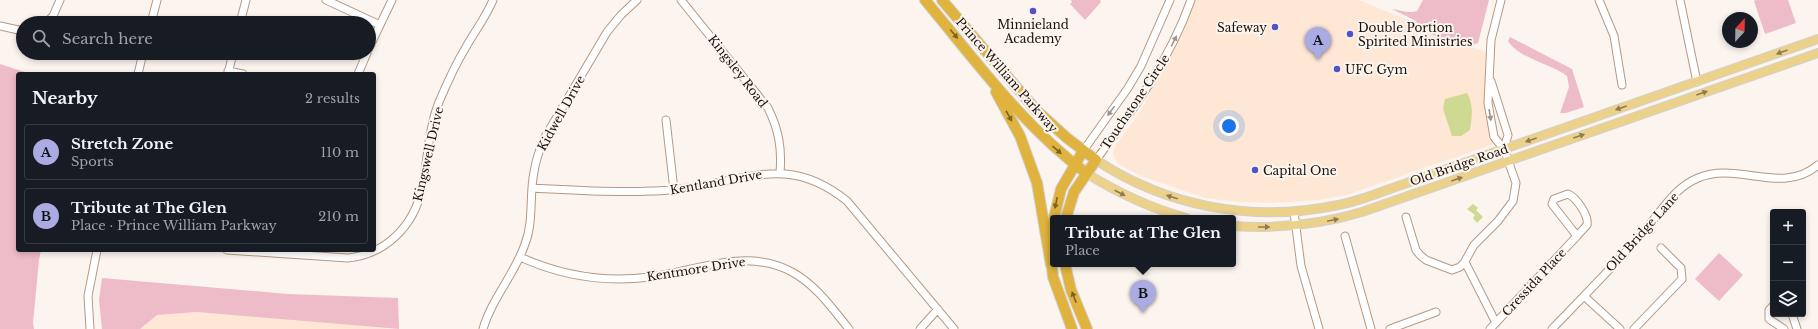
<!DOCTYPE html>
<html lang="en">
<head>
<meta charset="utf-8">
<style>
	:root { --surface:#171b24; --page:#242831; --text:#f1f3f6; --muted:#9ea1a6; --line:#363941; --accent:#a9abe2 }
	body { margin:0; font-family:"Libre Baskerville",serif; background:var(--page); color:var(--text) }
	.controls { position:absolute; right:12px; bottom:12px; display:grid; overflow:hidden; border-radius:4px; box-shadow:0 2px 6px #0003 }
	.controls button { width:36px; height:36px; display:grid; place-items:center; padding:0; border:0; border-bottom:1px solid var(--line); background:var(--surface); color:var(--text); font:20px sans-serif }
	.compass { position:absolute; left:1722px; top:12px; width:36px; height:36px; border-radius:50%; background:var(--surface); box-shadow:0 2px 6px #0003; rotate:22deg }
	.you { position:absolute; left:1229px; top:126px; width:14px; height:14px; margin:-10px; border:3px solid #fff; border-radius:50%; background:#1a73e8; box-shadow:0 0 0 6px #1a73e833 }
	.badge { display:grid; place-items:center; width:26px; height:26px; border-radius:50%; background:var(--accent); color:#111; font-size:13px; font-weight:700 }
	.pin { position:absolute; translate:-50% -33px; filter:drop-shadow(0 1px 2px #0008) }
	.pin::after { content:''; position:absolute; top:21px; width:14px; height:12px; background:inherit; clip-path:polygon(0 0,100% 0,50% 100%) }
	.popup { position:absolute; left:1050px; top:215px; width:186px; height:52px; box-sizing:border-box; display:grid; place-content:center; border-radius:4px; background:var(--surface); filter:drop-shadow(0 1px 3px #0005); font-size:13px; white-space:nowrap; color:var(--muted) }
	.popup b { font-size:15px; color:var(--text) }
	.popup::after { content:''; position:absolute; left:50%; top:100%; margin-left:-8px; border:8px solid transparent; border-top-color:var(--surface) }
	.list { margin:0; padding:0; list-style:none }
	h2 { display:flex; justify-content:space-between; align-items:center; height:52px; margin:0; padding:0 16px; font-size:17px }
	h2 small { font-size:13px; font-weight:400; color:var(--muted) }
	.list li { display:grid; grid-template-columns:26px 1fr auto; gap:12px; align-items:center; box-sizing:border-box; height:56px; margin:0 8px 8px; padding:0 8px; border:1px solid var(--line); border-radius:4px }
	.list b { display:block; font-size:15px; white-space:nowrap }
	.list p { margin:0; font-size:13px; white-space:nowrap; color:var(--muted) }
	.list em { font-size:13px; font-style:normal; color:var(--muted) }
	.icon { flex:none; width:22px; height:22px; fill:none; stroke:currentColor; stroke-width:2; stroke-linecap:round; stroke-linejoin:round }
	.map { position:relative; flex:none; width:1818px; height:329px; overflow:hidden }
	.search { position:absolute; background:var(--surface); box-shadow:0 2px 6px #0003; left:16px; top:16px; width:360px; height:44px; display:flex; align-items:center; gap:10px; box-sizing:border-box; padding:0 14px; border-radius:22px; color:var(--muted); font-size:15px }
	.panel { position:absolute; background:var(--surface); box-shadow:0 2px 6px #0003; left:16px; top:72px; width:360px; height:180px; border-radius:4px }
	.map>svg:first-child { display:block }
</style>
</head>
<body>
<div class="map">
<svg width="1818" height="329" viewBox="0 0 1818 329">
	<rect width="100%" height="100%" fill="#fbf4ef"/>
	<path fill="#ffe7d6" d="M 1195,0 L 1359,0 L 1490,54 L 1488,95 L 1497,143 L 1346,195 L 1318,200 L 1274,203 L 1239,202 L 1205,198 L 1141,176 L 1118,164 L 1115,159 L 1113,152 L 1116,144 L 1140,112 L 1179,40 Z
		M 197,312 L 307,320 L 392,329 L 140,329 L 157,315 Z"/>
	<path fill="#eebcc8" d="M 1071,0 L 1100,0 L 1101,2 L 1085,20 L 1070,4 L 1072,2 Z
		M 1423,0 L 1489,0 L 1478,43 C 1468,47 1453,46 1443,43 L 1444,40 L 1419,28 L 1416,21 L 1392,9 C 1401,10 1407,14 1417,11 Z
		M 1756,0 L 1788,0 L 1796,23 L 1765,34 L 1754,1 Z
		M 1510,37 L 1572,69 L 1584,107 L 1566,113 L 1560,113 L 1569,87 L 1567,76 C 1551,64 1518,58 1508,41 Z
		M 0,64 L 31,74 L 18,74 L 18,250 L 41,250 L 39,260 L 33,323 L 34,329 L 0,329 Z
		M 1719,253 L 1743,275 L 1719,301 L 1695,279 Z
		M 102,278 L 288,294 L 398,298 L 399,329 L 197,312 L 157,315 L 140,329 L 102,329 L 99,300 Z"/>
	<path fill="#ceda92" d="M 1467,93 C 1474,105 1472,117 1470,130 L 1461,136 L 1452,136 L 1443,109 L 1445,99 Z
		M 1473,204 L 1478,208 L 1476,210 L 1483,217 L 1477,223 L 1473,218 L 1475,215 L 1467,209 Z"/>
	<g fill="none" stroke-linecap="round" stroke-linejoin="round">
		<defs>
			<path id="minor" d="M 326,0 L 380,25
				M 681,0 L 768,108 C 779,130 782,149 780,173
				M 1599,0 L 1614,36 L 1622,85
				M 1680,0 L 1697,82
				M 46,23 L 53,16 L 60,0
				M 151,23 L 157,0
				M 240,23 L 246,0
				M 0,26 L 23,31
				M 369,48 L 392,0
				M 228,71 L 243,74
				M 138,74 L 143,53
				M 228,74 L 233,53
				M 358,74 L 367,53
				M 1491,81 L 1508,135 L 1504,149
				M 666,120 L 674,190
				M 1083,151 L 1128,88 L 1141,66 L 1170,0
				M 1096,160 C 1133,110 1170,60 1191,0
				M 532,188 C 571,190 611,193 651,191 C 666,191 681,189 696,187 C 757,176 793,158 847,201 L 954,329
				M 1568,194 C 1577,198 1589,216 1587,225 L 1577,236 L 1552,204 L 1554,199 Z
				M 1294,212 L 1301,266 L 1319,329
				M 1406,217 L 1416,250 L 1420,255 L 1426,260 L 1452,270 L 1460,267 L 1464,263 L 1474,245 L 1498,221 L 1513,201 L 1516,183 L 1504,149 L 1494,137 L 1488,103 L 1491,40 L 1501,0
				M 1345,236 L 1371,329
				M 227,250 L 348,258 C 386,254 414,226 422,188 C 428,159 428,130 439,102 C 447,83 455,65 466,47 C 475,31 486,17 493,0
				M 520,257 C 562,276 604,283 650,277 C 697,271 746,247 792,272 C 816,285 832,308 849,329
				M 1465,262 L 1496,323
				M 1584,296 L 1620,329
				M 1773,306 L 1769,310 L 1769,319 L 1784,329
				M 1792,314 L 1797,329
				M 90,329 L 88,296 L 97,250
				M 483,329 C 492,298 515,274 525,244 C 534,221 529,196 534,172 C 536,159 540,148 545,137 L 607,32 L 621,15 L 637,0
				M 920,329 L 938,309
				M 1390,329 L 1436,312
				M 1490,329 L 1577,236
				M 1552,329 C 1578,302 1605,275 1630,247 C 1637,240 1644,232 1650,224 C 1664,207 1676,187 1698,178 C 1738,161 1782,196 1818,165
				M 1634,329 L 1682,279 L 1681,268 L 1661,248"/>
			<path id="major" d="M 1096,160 C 1167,207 1254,223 1338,205 C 1355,202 1371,196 1387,190 L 1818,39
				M 1086,173 C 1118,193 1150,208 1186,218
				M 1233,226 C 1278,229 1319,225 1362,212 L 1818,53"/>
			<path id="highway" d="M 925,0 C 975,60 1023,126 1086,173
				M 942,0 L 1036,110 L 1067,138 L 1096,160 L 1074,192 L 1066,218
				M 996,92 L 1020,136 L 1037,183 L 1051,265
				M 1054,218 L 1061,189 L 1083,151
				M 1051,238 L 1053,221
				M 1051,258 L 1053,277 L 1072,329
				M 1065,264 L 1071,290 L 1087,329"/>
		</defs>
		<use href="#minor" stroke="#b69882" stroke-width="9"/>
		<use href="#major" stroke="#d2d0ce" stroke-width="10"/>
		<use href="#highway" stroke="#d2d0ce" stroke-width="12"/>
		<use href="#minor" stroke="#fff" stroke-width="7"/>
		<use href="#major" stroke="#ecd18b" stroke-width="8"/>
		<use href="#highway" stroke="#dfb33e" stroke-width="10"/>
	</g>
	<defs><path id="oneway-solid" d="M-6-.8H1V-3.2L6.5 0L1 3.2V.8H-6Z"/></defs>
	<g fill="#7e6224">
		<use href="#oneway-solid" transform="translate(954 34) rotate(50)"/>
		<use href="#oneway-solid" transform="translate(1009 116) rotate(61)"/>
		<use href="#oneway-solid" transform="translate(1057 150) rotate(41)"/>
		<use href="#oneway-solid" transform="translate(1056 203) rotate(102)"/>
		<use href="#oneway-solid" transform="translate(1074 297) rotate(-111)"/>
	</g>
	<g fill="#999491">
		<use href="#oneway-solid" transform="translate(1174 41) rotate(-63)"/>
		<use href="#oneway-solid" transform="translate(1111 111) rotate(126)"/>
		<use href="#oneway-solid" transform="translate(1490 115) rotate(81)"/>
	</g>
	<g fill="#8f7b51">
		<use href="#oneway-solid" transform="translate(1782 52) rotate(160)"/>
		<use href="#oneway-solid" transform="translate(1702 93) rotate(-19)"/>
		<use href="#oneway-solid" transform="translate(1621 108) rotate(161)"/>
		<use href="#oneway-solid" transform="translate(1579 136) rotate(-19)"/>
		<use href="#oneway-solid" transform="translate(1531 140) rotate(161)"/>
		<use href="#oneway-solid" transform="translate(1457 179) rotate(-19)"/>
		<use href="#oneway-solid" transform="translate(1120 193) rotate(28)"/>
		<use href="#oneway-solid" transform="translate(1172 197) rotate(-163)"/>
		<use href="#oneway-solid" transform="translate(1333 220) rotate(-12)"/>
		<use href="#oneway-solid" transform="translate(1264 227)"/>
	</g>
	<g fill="#5052c9" stroke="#fbf4ef" stroke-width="1.5">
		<circle cx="1033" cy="11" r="4"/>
		<circle cx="1275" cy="27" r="4"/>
		<circle cx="1350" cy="34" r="4"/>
		<circle cx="1337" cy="69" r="4"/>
		<circle cx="1255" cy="170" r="4"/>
	</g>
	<g text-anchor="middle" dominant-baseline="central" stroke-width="4" stroke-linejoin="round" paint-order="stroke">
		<g font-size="12" fill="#1d120a" stroke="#fbf4ef" text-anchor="start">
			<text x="1033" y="24" text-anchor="middle">Minnieland<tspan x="1033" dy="14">Academy</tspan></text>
			<text x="1267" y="27" text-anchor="end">Safeway</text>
			<text x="1358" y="27">Double Portion<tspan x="1358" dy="14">Spirited Ministries</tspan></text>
			<text x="1345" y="69">UFC Gym</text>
			<text x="1263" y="170">Capital One</text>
		</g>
		<g font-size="12" fill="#1d120a" stroke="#fbf4ef">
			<text transform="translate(738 71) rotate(52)">Kingsley Road</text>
			<text transform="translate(1007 75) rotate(49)">Prince William Parkway</text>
			<text transform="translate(1135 102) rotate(-56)">Touchstone Circle</text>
			<text transform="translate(561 113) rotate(-61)">Kidwell Drive</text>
			<text transform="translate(428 154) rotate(-77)">Kingswell Drive</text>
			<text transform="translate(1459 165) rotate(-19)">Old Bridge Road</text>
			<text transform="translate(716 182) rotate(-10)">Kentland Drive</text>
			<text transform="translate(1642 232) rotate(-48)">Old Bridge Lane</text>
			<text transform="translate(696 269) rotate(-9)">Kentmore Drive</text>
			<text transform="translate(1534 282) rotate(-47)">Cressida Place</text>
		</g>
	</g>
</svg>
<div class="controls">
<button>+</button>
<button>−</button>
<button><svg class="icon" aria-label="layers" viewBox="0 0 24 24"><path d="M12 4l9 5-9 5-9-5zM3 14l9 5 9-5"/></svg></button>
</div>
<svg class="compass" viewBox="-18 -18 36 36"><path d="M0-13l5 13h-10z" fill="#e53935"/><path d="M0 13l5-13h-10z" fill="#9ea1a6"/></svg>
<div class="you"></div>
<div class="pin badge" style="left:1318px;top:60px">A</div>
<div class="pin badge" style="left:1143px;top:313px">B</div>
<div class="popup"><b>Tribute at The Glen</b>Place</div>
<div class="search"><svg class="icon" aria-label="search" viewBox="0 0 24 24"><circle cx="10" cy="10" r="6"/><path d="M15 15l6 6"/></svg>Search here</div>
<section class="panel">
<h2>Nearby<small>2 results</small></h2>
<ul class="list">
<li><span class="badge">A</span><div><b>Stretch Zone</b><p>Sports</p></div><em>110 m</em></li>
<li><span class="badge">B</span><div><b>Tribute at The Glen</b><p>Place · Prince William Parkway</p></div><em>210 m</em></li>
</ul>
</section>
</div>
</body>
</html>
